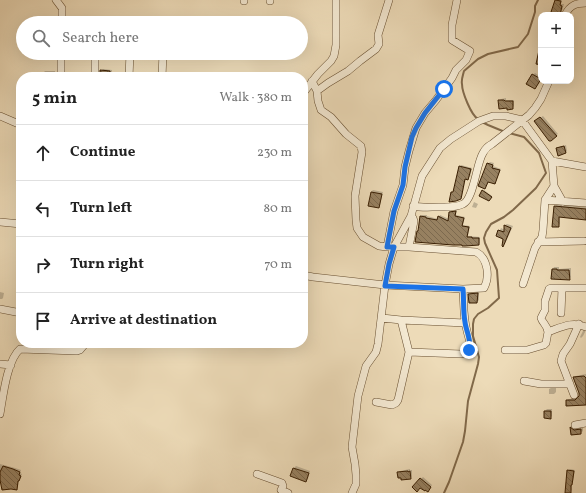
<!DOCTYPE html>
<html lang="en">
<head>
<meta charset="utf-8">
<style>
	:root { --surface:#fff; --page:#f2f2f2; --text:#222; --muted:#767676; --line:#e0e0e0 }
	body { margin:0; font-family:Vollkorn,serif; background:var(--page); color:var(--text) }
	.controls { position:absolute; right:12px; top:12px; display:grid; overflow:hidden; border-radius:8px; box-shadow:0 4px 16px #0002 }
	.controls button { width:36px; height:36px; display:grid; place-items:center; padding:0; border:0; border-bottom:1px solid var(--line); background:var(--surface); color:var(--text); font:20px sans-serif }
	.stop { position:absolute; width:12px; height:12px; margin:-9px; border:3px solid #1a73e8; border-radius:50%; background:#fff }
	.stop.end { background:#1a73e8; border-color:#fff; box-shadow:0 1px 4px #0008 }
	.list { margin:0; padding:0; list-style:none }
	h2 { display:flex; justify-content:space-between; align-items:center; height:52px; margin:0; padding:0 16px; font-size:17px }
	h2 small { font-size:13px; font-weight:400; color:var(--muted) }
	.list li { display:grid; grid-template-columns:26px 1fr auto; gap:12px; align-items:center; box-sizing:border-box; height:56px; padding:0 16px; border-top:1px solid var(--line) }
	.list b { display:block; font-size:15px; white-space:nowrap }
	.list em { font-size:13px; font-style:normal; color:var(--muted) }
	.icon { flex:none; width:22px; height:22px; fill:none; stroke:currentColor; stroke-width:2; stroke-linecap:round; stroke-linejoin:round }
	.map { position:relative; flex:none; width:586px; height:493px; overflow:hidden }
	.search { position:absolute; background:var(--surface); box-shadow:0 4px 16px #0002; left:16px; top:16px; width:292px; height:44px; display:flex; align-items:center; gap:10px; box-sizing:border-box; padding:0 14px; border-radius:22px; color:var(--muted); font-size:15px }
	.panel { position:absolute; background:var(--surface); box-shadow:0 4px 16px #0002; left:16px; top:72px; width:292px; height:276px; border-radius:16px }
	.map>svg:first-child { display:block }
</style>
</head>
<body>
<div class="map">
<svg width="586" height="493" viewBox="0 0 586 493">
	<defs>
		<pattern id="building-back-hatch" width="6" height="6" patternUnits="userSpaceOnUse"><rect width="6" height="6" fill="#978161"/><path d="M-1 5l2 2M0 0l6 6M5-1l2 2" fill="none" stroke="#7c694e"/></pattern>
	</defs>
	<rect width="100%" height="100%" fill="#eddbb8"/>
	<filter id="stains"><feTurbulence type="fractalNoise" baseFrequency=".005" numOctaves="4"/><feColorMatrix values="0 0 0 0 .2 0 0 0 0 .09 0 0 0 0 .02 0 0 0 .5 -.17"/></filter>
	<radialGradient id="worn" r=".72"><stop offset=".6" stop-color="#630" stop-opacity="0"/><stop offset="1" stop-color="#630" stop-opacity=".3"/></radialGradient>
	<path fill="#0003" d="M 556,0 L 562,0 L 561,4 L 564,4 L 561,15 L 549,15 L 550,14 L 552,14 Z
		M 103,69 L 112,70 L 111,77 L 101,77 L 101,71 Z
		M 45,71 L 55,71 L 55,77 L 43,77 L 43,73 Z
		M 535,73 L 541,77 L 541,80 L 535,88 L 533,75 Z
		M 506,98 L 506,100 L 514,100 L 514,106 L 512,108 L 499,101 L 501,99 Z
		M 543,116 L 558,134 L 556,135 L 537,120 Z
		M 566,145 L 567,151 L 565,153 L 557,149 L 559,147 Z
		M 490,162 L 494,163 L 493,166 L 501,169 L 496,181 L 495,183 L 489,181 L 485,188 L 488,164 Z
		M 461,165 L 472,168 L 470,177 L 468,178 L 466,178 L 462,197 L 460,199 L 452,193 L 454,191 L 460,167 Z
		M 373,190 L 383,192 L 380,205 L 378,207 L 369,205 L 371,192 Z
		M 484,190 L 492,196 L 489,200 L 480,196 Z
		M 474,202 L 478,204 L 476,208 L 472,207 Z
		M 557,204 L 586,207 L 586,219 L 560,216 L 560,224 L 558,226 L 555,206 Z
		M 457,210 L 456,215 L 465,217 L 463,225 L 470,226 L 468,236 L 480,237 L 480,243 L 479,244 L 421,216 L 422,215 L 427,215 L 427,216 L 438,219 L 440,215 L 449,219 L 450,213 L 452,211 Z
		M 507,224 L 513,226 L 505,244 L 503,245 L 504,238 L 497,236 L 501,228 L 505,230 L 505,225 Z
		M 554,267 L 559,267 L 559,269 L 571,268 L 571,277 L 569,279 L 553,269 Z
		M 0,292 L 4,293 L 3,298 L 2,299 L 0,299 Z
		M 471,292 L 479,292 L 479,300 L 477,302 L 469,294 Z
		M 584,329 L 586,330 L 583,336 L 581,338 L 580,337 Z
		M 586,374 L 586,404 L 567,400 L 569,399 L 578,398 L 580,397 L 580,393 L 574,378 L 576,376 Z
		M 551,388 L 556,388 L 556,392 L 554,394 L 549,394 L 549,389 Z
		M 547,409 L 552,409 L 552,416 L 550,418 L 545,411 Z
		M 572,426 L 576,428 L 583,428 L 583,431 L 581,433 L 572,434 L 571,427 Z
		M 0,464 L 15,468 L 21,470 L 20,473 L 22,474 L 19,480 L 18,487 L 16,489 L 0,480 Z
		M 296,466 L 310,471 L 308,479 L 306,481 L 291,476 L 294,468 Z
		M 410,469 L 410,470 L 412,470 L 412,476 L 411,478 L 398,473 L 400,471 Z
		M 570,469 L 575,470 L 573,482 L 572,484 L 572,490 L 570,492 L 568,471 Z
		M 423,477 L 432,485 L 428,491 L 420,486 L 413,487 Z"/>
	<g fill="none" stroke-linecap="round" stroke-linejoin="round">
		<path stroke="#81694a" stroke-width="2" d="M 478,119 C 471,115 462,92 462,84 C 461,80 463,75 464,71 L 478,59 L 488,54 L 518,47 L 528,34 L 535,12 L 535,6 L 538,0
			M 482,122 L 488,125 L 505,132
			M 444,493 L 449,482 L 463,442 L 465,431 L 468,401 L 478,364 L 479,357 L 473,336 L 473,324 L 474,319 L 478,314 L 488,308 L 499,298 L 497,270 L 485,243 L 484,238 L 486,232 L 491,224 L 504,217 L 513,210 L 536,188 L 546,173 L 539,153 L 524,137 L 509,133"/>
	</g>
	<path fill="url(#building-back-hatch)" stroke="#3a1f03" d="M 555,0 L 561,1 L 560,5 L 562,6 L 560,15 L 551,12 Z
		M 539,50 L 541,50 L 541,65 L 536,64 Z
		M 100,70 L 110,71 L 110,77 L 100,77 Z
		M 532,74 L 541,79 L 535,89 L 526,84 Z
		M 498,100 L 504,100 L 505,101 L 513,101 L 513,109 L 507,110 L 507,108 L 499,109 Z
		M 540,117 L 557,136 L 551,141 L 549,141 L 534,121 Z
		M 564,146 L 566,153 L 558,156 L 556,148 Z
		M 487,163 L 493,165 L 492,168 L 500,170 L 495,184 L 488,182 L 485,189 L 478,186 Z
		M 459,166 L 471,169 L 468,180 L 465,179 L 461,199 L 456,201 L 449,202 L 451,192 L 453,192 Z
		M 482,190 L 492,197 L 489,201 L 479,196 Z
		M 371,192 L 382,194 L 379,208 L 368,206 Z
		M 554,206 L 586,209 L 586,220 L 559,217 L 559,227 L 552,227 Z
		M 456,211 L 455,216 L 464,218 L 462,226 L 469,227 L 467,237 L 472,237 L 472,238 L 479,238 L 479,245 L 465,246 L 462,246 L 462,245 L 453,245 L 415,242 L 417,231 L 418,231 L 420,216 L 426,217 L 426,218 L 437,220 L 438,216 L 448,221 L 449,212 Z
		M 504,225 L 511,228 L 503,247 L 502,246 L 503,239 L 496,236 L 498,230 L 504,232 Z
		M 552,269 L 557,269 L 557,270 L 569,270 L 570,280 L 551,279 Z
		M 478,293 L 477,303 L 469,303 L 468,294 Z
		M 584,376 L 586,378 L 586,405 L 566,406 L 566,400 L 575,400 L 579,396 L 579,393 L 573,377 Z
		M 544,411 L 551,411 L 551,419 L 544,418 Z
		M 570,427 L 574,430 L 581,429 L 581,434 L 571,435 Z
		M 3,466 L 13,469 L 20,472 L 19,475 L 21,476 L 19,481 L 18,481 L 17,490 L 11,489 L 2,490 L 0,480 L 0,472 Z
		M 293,468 L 309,473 L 306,482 L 290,476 Z
		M 567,470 L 574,471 L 572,485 L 571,485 L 571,493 L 565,493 Z
		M 408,471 L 408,472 L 410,471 L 411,479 L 401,480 L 401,478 L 398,478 L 397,472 Z
		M 420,478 L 431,487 L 428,492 L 425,490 L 425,491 L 420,488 L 417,492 L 412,487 Z"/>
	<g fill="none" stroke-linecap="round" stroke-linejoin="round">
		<defs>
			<path id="street" d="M 56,0 L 62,8 L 62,23
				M 244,0 L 244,1
				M 270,0 L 270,1
				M 565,15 C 570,5 576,3 586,3
				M 62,20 L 93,23
				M 61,77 L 61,53
				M 95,77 L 95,53
				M 129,77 L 130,53
				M 162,77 L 163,53
				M 317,91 L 328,83 L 348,71 L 360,61 L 376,49 L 379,44 L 378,35 L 389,0
				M 303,95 L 304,92 L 318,74 L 331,61 L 334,56 L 336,45 L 336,0
				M 0,116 L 21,125
				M 552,161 L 586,167
				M 545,200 L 586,203
				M 413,206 C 422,208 430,207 438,207 C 447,207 455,208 463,204 C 474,199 476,164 483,153 C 485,149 488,146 492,144 L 529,115 L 535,108 L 541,99 L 549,81
				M 0,222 L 21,224
				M 538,242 L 584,241
				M 387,247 L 394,211 L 403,185 L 405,167 L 409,151 L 416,128 L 425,113 L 436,100 L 452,78 L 456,70 L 466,60 L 470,51 L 452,40 L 452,25 L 457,0
				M 409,247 L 414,221 L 413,218 L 411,216
				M 303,275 L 313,277 L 385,285 L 463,289 L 484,288 C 490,277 488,258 476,252 L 409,247 L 387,247 L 379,246 L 363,237 L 357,228 L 356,220 L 355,196 L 362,152 L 361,146 L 346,134 L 331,117 L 321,110 L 318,101 L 317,91 L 312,81
				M 523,284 L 535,248 L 542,237 L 543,230 L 545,200 L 554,186
				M 562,288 L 551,288 L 549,289 L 545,301 L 545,310 L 541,318 C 543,324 547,324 548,332 C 562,327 572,321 586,327
				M 0,309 L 21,313
				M 561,313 L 562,288 L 586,288
				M 382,318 L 401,320 L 465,323
				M 505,350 L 527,350 L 544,345 L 546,343 L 548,332
				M 409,352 L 461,354 C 464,353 468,353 469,350 C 472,345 468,336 467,331 C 463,317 464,303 463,289
				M 0,364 L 11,365
				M 524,381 L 541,384 L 570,384
				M 574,395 L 561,361 L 563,354 L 570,344 L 579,324
				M 376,402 L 392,405 L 396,403 L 398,400 L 409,352 L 401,320
				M 0,414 C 3,397 7,360 20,349 L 77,351 L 80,350 L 86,343
				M 575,425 L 586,423
				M 257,474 L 282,483 L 283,486 L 281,490 L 288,493
				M 352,493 L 356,484 L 356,475 L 355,464 L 352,447 L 358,396 L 366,366 L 376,352 L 378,344 L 385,285 L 389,264 L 394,247 L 411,216 L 422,176 L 440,148 L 451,139 L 479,121 L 493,116 L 506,116 L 522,120 L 552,161 L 554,186 L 563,202"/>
		</defs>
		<use href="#street" stroke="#674e30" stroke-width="8"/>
		<use href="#street" stroke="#f3e8d1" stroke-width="7"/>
	</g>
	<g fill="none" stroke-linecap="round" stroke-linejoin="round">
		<path stroke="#1a73e8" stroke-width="5" d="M 444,89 L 425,113 L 416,128 L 412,137 L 405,167 L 403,185 L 394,211 L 387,247 L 394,247 L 389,264 L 385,286 L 463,289 C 464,300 463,311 465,322 C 466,331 472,341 469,350"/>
	</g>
	<rect width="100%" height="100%" filter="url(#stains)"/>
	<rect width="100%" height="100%" fill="url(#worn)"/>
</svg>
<div class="controls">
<button>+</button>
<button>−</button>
</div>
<div class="stop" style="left:444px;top:89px"></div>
<div class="stop end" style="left:469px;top:350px"></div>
<div class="search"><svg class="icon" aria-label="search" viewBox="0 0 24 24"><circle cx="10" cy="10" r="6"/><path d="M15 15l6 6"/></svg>Search here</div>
<section class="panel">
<h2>5 min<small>Walk · 380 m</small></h2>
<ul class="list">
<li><svg class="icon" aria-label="ahead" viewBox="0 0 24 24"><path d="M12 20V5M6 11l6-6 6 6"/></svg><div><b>Continue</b></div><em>230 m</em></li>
<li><svg class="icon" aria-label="left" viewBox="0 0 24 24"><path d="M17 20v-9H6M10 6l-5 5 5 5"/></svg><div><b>Turn left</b></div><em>80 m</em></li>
<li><svg class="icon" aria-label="right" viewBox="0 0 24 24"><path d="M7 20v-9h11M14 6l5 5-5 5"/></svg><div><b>Turn right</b></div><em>70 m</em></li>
<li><svg class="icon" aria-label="arrive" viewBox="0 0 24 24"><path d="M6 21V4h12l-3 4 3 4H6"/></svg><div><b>Arrive at destination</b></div></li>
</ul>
</section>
</div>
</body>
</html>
